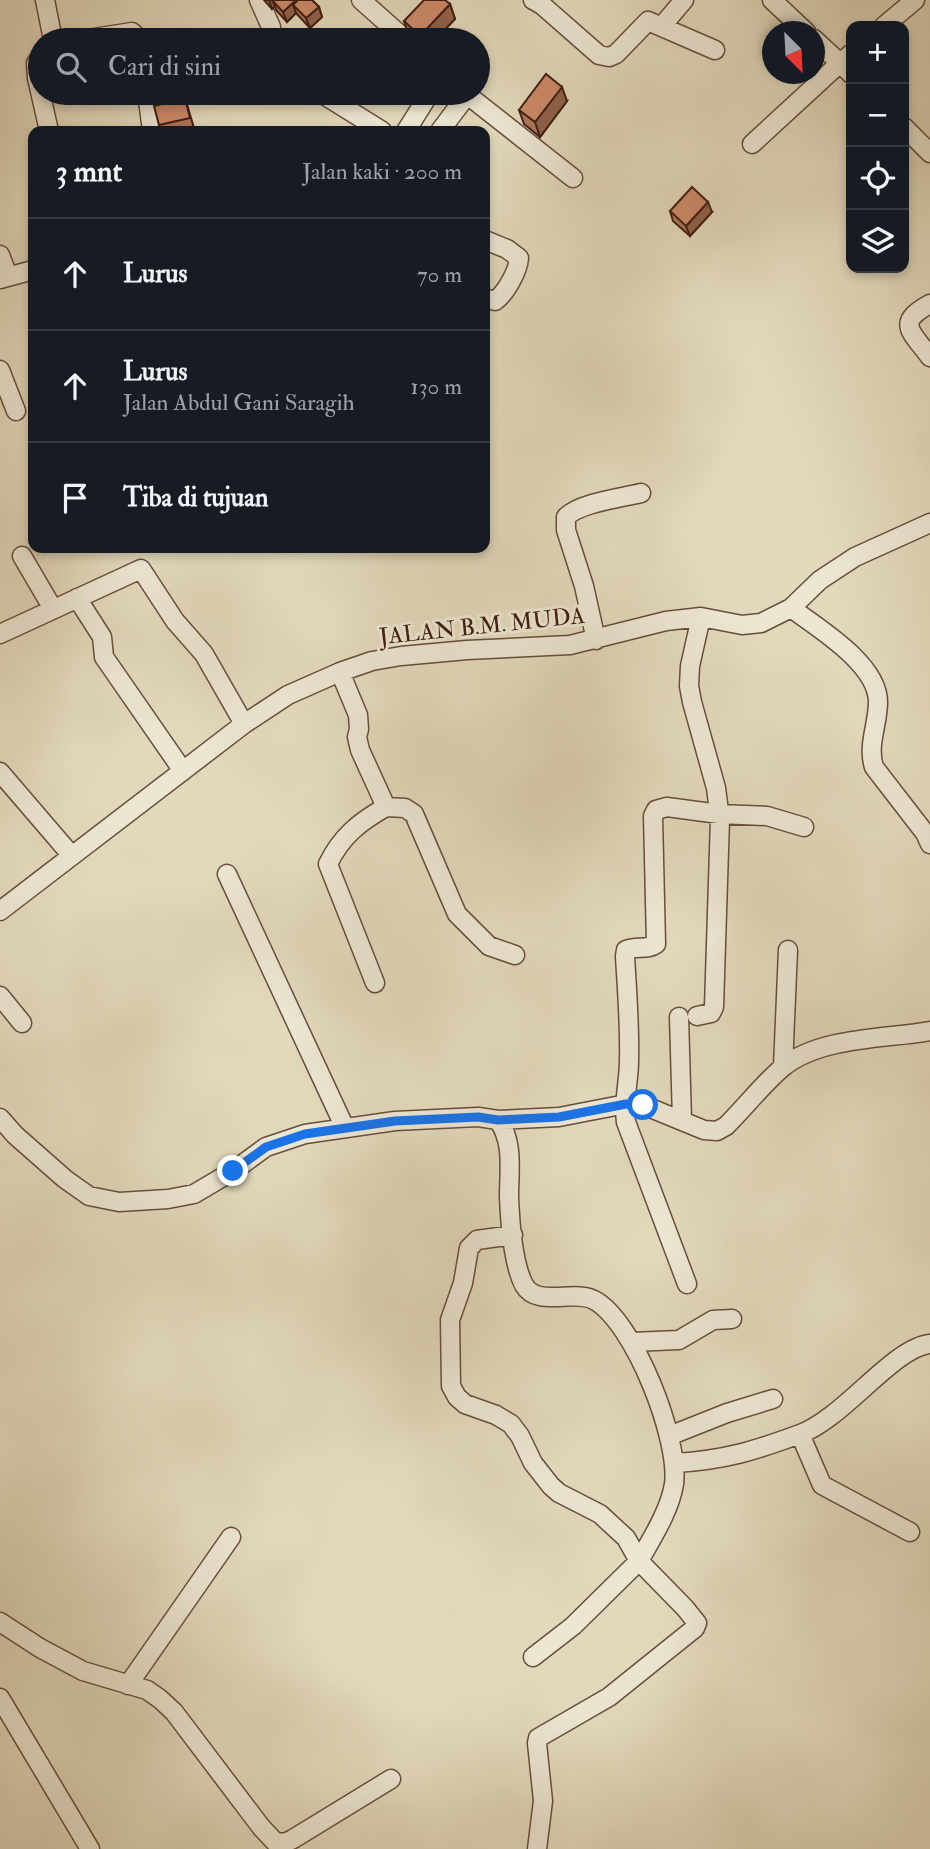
<!DOCTYPE html>
<html lang="id">
<head>
<meta charset="utf-8">
<style>
	:root { --surface:#171b24; --page:#20242c; --text:#f1f3f6; --muted:#9ea1a6; --line:#363941 }
	body { margin:0; font-family:"IM FELL Double Pica",serif; background:var(--page); color:var(--text) }
	.controls { position:absolute; right:21px; top:21px; display:grid; overflow:hidden; border-radius:14px; box-shadow:0 4px 10px #0003 }
	.controls button { width:63px; height:63px; display:grid; place-items:center; padding:0; border:0; border-bottom:2px solid var(--line); background:var(--surface); color:var(--text); font:35px sans-serif }
	.compass { position:absolute; left:762px; top:21px; width:63px; height:63px; border-radius:50%; background:var(--surface); box-shadow:0 4px 10px #0003; rotate:156deg }
	.stop { position:absolute; width:21px; height:21px; margin:-16px; border:5px solid #1a73e8; border-radius:50%; background:#fff }
	.stop.end { background:#1a73e8; border-color:#fff; box-shadow:0 2px 7px #0008 }
	.list { margin:0; padding:0; list-style:none }
	h2 { display:flex; justify-content:space-between; align-items:center; height:91px; margin:0; padding:0 28px; font-size:30px }
	h2 small { font-size:23px; font-weight:400; color:var(--muted) }
	.list li { display:grid; grid-template-columns:46px 1fr auto; gap:21px; align-items:center; box-sizing:border-box; height:112px; padding:0 28px; border-top:2px solid var(--line) }
	.list b { display:block; font-size:26px; white-space:nowrap }
	.list p { margin:0; font-size:23px; white-space:nowrap; color:var(--muted) }
	.list em { font-size:23px; font-style:normal; color:var(--muted) }
	.icon { flex:none; width:38px; height:38px; fill:none; stroke:currentColor; stroke-width:2; stroke-linecap:round; stroke-linejoin:round }
	.map { position:relative; flex:none; width:930px; height:1849px; overflow:hidden }
	.search { position:absolute; background:var(--surface); box-shadow:0 4px 10px #0003; left:28px; top:28px; width:462px; height:77px; display:flex; align-items:center; gap:18px; box-sizing:border-box; padding:0 24px; border-radius:38px; color:var(--muted); font-size:26px }
	.panel { position:absolute; background:var(--surface); box-shadow:0 4px 10px #0003; left:28px; top:126px; width:462px; height:427px; border-radius:14px }
	.map>svg:first-child { display:block }
</style>
</head>
<body>
<div class="map">
<svg width="930" height="1849" viewBox="0 0 930 1849">
	<rect width="100%" height="100%" fill="#e2d9bc"/>
	<filter id="stains"><feTurbulence type="fractalNoise" baseFrequency=".00286" numOctaves="4"/><feColorMatrix values="0 0 0 0 .2 0 0 0 0 .09 0 0 0 0 .02 0 0 0 .5 -.17"/></filter>
	<radialGradient id="worn" r=".72"><stop offset=".6" stop-color="#630" stop-opacity="0"/><stop offset="1" stop-color="#630" stop-opacity=".3"/></radialGradient>
	<g fill="none" stroke-linecap="round" stroke-linejoin="round">
		<defs>
			<path id="minor" d="M 45,0 L 53,40
				M 259,0 L 271,27 L 269,40
				M 361,0 L 406,40
				M 533,0 L 542,5 L 599,55 L 609,57 L 616,54 L 648,21 L 715,50
				M 772,0 L 806,32
				M 662,26 L 684,0
				M 884,26 L 915,0
				M 814,39 L 840,63 L 851,54
				M 81,40 L 132,32 L 140,40
				M 40,58 L 36,63 L 37,78 L 49,131
				M 147,93 L 152,131
				M 321,93 L 382,131
				M 465,93 L 573,178
				M 904,127 L 930,153
				M 406,131 L 430,93
				M 440,131 L 467,95
				M 752,144 L 840,63 L 851,74
				M 485,240 L 507,249 L 519,258 C 518,271 506,293 495,301 L 485,298
				M 0,255 L 8,276
				M 0,279 L 33,270
				M 930,304 C 895,323 911,331 930,357
				M 0,370 L 16,411
				M 22,556 L 53,609
				M 77,598 L 102,637 L 104,657 L 183,771
				M 791,608 C 818,628 878,664 878,702 C 878,725 867,745 874,767 L 925,833 L 930,844
				M 0,634 L 141,569 L 175,621 L 204,654 L 244,724
				M 596,640 L 584,586 L 566,530 L 566,517 C 579,503 621,498 641,493
				M 340,672 L 358,715 L 359,729 L 357,737 L 360,750 L 386,807 L 405,808 L 414,814 L 457,914 L 489,946 L 515,955
				M 0,772 L 72,856
				M 227,874 L 345,1128
				M 0,911 L 244,724 L 288,695 L 340,672 L 372,661 L 401,656 L 467,650 L 570,645 L 666,621 L 701,617 L 742,625 L 761,623 L 791,608 L 820,580 L 855,557 L 930,523
				M 375,983 L 328,864 C 341,837 359,822 386,807
				M 0,996 L 22,1023
				M 697,1016 L 711,1013 L 714,1007 L 720,819 L 716,788 L 692,702 L 689,686 L 690,666 L 701,617
				M 679,1017 L 682,1120
				M 783,1067 L 788,950
				M 0,1118 L 15,1135 L 65,1179 L 89,1196 L 119,1202 L 168,1199 L 194,1194 L 233,1171 L 266,1147 L 305,1134 L 395,1121 L 478,1117 L 498,1120 C 514,1142 509,1170 509,1197 C 510,1221 513,1264 524,1285 C 537,1308 574,1289 594,1300 C 634,1321 680,1440 674,1484 C 670,1510 652,1538 639,1561 L 626,1538 L 600,1514 L 559,1493 L 551,1486 L 533,1463 L 520,1436 L 511,1424 L 496,1415 L 465,1404 L 457,1397 L 451,1386 L 450,1320 L 463,1283 L 469,1248 L 477,1240 L 513,1235
				M 498,1120 L 559,1117 L 626,1104 L 643,1105 L 704,1130 L 717,1131 L 726,1126 C 745,1107 763,1084 783,1067 C 820,1037 884,1039 930,1031
				M 687,1284 L 626,1122 C 623,1102 629,1081 629,1061 C 630,1026 627,991 625,956 L 626,950 C 636,946 648,950 656,944 L 653,816 L 656,810 L 667,807 L 719,814 L 767,816 L 804,827
				M 632,1342 L 679,1340 L 713,1320 L 732,1319
				M 800,1434 C 844,1418 894,1347 930,1344
				M 669,1436 L 727,1413 L 773,1399
				M 675,1463 C 725,1460 754,1451 800,1434 L 822,1485 L 910,1532
				M 0,1622 L 40,1648 L 83,1671 L 147,1690 L 160,1699 L 174,1712 L 261,1827 L 275,1842 L 285,1843 L 293,1839 L 391,1779
				M 533,1657 L 573,1626 L 639,1561 L 685,1608 L 697,1623 L 695,1628 L 609,1697 L 538,1738 L 537,1743 L 543,1801 L 537,1849
				M 128,1685 L 231,1537
				M 0,1698 L 90,1849"/>
		</defs>
		<use href="#minor" stroke="#684d3c" stroke-width="21"/>
		<use href="#minor" stroke="#ece6d3" stroke-width="18"/>
	</g>
	<path fill="#b0775b" stroke="#3f1e11" stroke-width="2" d="M 264,0 L 312,0 L 319,7 L 322,17 L 310,28 L 296,13 L 287,22 L 276,10 L 275,6 L 272,9 Z
		M 450,4 L 455,19 L 435,40 L 414,40 L 409,36 L 404,21 Z
		M 185,98 L 194,128 L 179,131 L 161,131 L 159,125 Z
		M 567,101 L 540,137 L 524,124 L 519,110 Z
		M 670,211 L 712,212 L 690,236 L 673,221 Z"/>
	<path fill="#90614a" stroke="#3f1e11" stroke-width="2" d="M 269,0 L 272,0 L 275,6 L 272,9 Z
		M 296,0 L 310,0 L 293,5 L 296,13 L 287,22 L 283,12 Z
		M 450,4 L 455,19 L 435,40 L 421,40 L 420,36 Z
		M 319,7 L 322,17 L 310,28 L 306,18 Z
		M 562,87 L 567,101 L 540,137 L 535,122 Z
		M 708,202 L 712,212 L 690,236 L 686,226 Z"/>
	<path fill="#cd8a6a" stroke="#3f1e11" stroke-width="2" d="M 272,0 L 296,0 L 283,12 Z
		M 298,0 L 312,0 L 319,7 L 306,18 L 293,5 Z
		M 424,0 L 445,0 L 450,4 L 420,36 L 404,21 Z
		M 546,74 L 562,87 L 535,122 L 519,110 Z
		M 185,98 L 190,118 L 159,125 L 154,106 Z
		M 692,187 L 708,202 L 686,226 L 670,211 Z"/>
	<g fill="none" stroke-linecap="round" stroke-linejoin="round">
		<path stroke="#1a73e8" stroke-width="9" d="M 233,1171 L 266,1147 L 305,1134 L 395,1121 L 478,1117 L 498,1120 L 559,1117 L 626,1104 L 643,1105"/>
	</g>
	<g text-anchor="middle" dominant-baseline="central" stroke-width="6" stroke-linejoin="round" paint-order="stroke">
		<g font-size="23" fill="#3f1e11" stroke="#ece6d3">
			<text transform="translate(482 626) rotate(-6)">JALAN B.M. MUDA</text>
		</g>
	</g>
	<rect width="100%" height="100%" filter="url(#stains)"/>
	<rect width="100%" height="100%" fill="url(#worn)"/>
</svg>
<div class="controls">
<button>+</button>
<button>−</button>
<button><svg class="icon" aria-label="locate" viewBox="0 0 24 24"><circle cx="12" cy="12" r="6"/><path d="M12 2v4M12 18v4M2 12h4M18 12h4"/></svg></button>
<button><svg class="icon" aria-label="layers" viewBox="0 0 24 24"><path d="M12 4l9 5-9 5-9-5zM3 14l9 5 9-5"/></svg></button>
</div>
<svg class="compass" viewBox="-18 -18 36 36"><path d="M0-13l5 13h-10z" fill="#e53935"/><path d="M0 13l5-13h-10z" fill="#9ea1a6"/></svg>
<div class="stop" style="left:643px;top:1105px"></div>
<div class="stop end" style="left:233px;top:1171px"></div>
<div class="search"><svg class="icon" aria-label="search" viewBox="0 0 24 24"><circle cx="10" cy="10" r="6"/><path d="M15 15l6 6"/></svg>Cari di sini</div>
<section class="panel">
<h2>3 mnt<small>Jalan kaki · 200 m</small></h2>
<ul class="list">
<li><svg class="icon" aria-label="ahead" viewBox="0 0 24 24"><path d="M12 20V5M6 11l6-6 6 6"/></svg><div><b>Lurus</b></div><em>70 m</em></li>
<li><svg class="icon" aria-label="ahead" viewBox="0 0 24 24"><path d="M12 20V5M6 11l6-6 6 6"/></svg><div><b>Lurus</b><p>Jalan Abdul Gani Saragih</p></div><em>130 m</em></li>
<li><svg class="icon" aria-label="arrive" viewBox="0 0 24 24"><path d="M6 21V4h12l-3 4 3 4H6"/></svg><div><b>Tiba di tujuan</b></div></li>
</ul>
</section>
</div>
</body>
</html>
